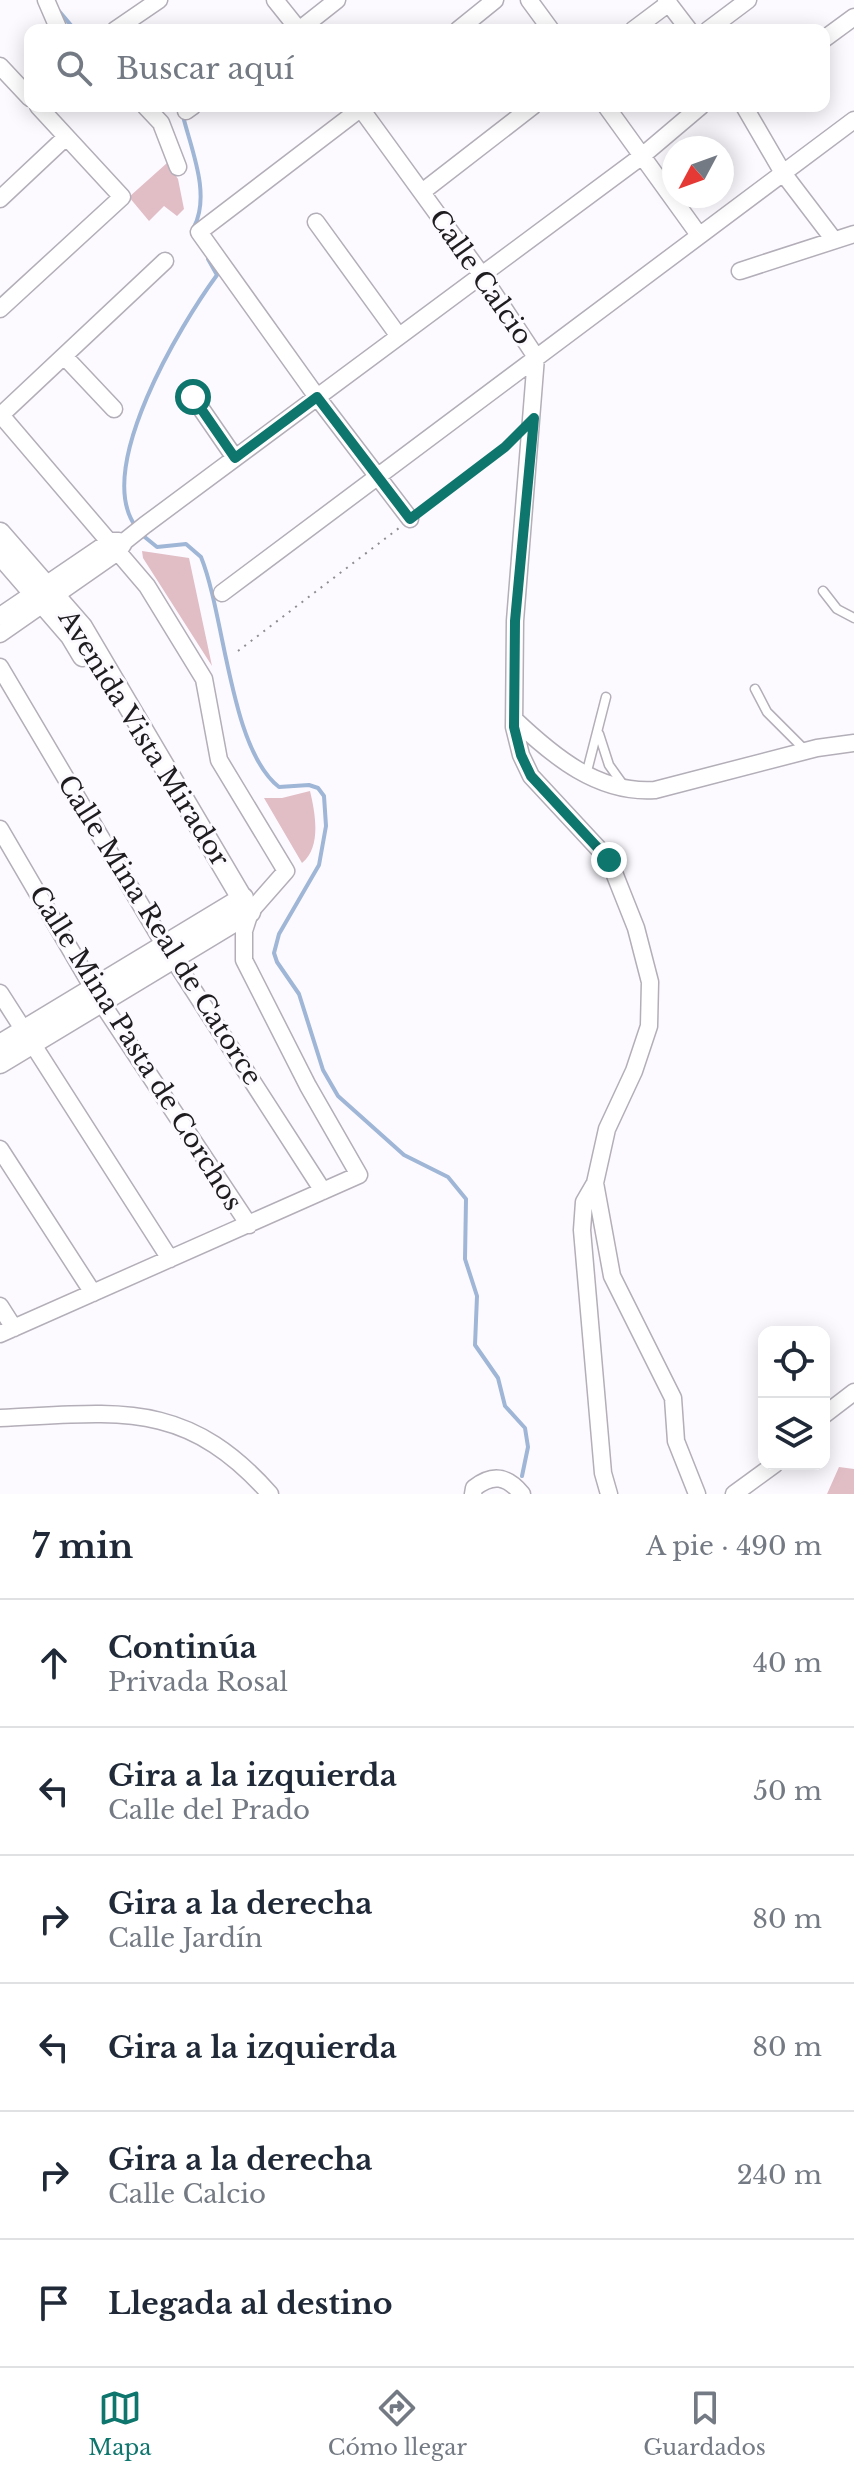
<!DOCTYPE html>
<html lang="es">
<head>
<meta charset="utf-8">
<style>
	:root { --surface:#fff; --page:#f6f6f7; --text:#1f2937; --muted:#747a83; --line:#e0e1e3; --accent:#0f766e }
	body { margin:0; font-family:"Libre Baskerville",serif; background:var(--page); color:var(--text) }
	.controls { position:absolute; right:24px; bottom:24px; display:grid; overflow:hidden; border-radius:16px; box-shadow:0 4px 20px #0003 }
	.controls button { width:72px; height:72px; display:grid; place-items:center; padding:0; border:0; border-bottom:2px solid var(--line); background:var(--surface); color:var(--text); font:40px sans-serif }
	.compass { position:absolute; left:662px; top:136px; width:72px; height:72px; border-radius:50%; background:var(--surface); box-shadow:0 4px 20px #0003; rotate:229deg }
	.stop { position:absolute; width:24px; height:24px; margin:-18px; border:6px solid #0f766e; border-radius:50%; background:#fff }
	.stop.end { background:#0f766e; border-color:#fff; box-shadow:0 2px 8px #0008 }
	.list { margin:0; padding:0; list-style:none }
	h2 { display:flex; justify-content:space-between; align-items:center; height:104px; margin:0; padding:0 32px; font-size:34px }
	h2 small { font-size:26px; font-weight:400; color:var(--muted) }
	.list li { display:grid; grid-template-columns:52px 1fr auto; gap:24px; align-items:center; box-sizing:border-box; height:128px; padding:0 32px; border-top:2px solid var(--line) }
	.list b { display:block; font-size:30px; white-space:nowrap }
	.list p { margin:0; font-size:26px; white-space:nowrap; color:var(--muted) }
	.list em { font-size:26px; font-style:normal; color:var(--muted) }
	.icon { flex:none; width:44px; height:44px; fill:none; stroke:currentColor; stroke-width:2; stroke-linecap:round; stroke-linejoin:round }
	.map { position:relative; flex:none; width:854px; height:1494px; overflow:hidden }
	.search { position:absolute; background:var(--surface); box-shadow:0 4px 20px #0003; left:24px; right:24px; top:24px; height:88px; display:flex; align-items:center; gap:20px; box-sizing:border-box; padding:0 28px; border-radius:16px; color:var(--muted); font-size:30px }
	.sheet { height:872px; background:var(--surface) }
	nav { display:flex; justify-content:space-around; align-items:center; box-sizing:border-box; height:112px; border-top:2px solid var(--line); background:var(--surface); font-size:22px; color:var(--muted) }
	nav a { display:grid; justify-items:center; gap:4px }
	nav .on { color:var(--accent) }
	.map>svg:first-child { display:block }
</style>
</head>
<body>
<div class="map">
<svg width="854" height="1494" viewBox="0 0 854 1494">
	<rect width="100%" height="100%" fill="#fcfaff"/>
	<path fill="#e1bdc6" d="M 167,163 L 178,179 L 184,209 L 177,216 L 164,206 L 149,221 L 129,197 Z
		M 142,551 L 189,558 L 212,666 L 143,558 Z
		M 310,791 C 315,812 322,847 302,863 L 264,798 L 282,798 Z
		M 839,1467 L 854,1469 L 854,1494 L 827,1494 Z"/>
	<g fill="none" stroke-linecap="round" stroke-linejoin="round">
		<path stroke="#9fb6d6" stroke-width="4" d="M 59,11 L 75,30
			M 183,116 C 191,149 211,194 194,227
			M 136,527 C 93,469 181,324 217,275 L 208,259
			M 141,534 L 157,547 L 186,544 L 201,557 C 225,616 230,749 279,787 L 309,785 L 318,788 L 324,796 L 326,826 L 319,865 L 279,934 L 274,953 L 277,962 L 299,994 L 323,1070 L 338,1096 L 404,1155 L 448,1177 L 466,1199 L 465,1259 L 477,1296 L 475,1345 L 498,1378 L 505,1406 L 525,1428 L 528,1447 L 522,1476"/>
		<defs>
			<path id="service" d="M 823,591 L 837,609 L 854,618
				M 755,689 L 767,712 L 806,751
				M 599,734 L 609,765 L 624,786
				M 586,775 L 606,697"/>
			<path id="minor" d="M 46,0 L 59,30
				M 275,0 L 299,30 L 337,0
				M 529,0 L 551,30
				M 666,0 L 689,30
				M 115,30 L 159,0
				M 458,30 L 495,0
				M 633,30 L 669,3
				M 708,30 L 748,0
				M 824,39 L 854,17
				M 0,66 L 30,98
				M 145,106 L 161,123 L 178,167
				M 359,106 L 481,274 L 536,357 L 515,621 L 514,727 L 521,755 L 531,776 L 609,860 L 636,928 L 650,982 L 649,1026 L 634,1071 L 607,1129 L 595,1183 L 584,1202 L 582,1230 L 603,1473 L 609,1494
				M 364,106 L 199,232 L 317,397 L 410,519
				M 606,106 L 699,235
				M 744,106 L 783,173 L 834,240
				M 186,111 L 193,106
				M 422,192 L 533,106
				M 0,199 L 66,137
				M 316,222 L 398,335
				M 740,271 L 854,234
				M 0,309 L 122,197 L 38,106
				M 64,356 L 114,409
				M 193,397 L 235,458
				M 0,414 L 147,586 L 204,679 L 219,760 L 286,871 L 250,912 L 244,931 L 244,960 L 308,1086 L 359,1175 L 0,1334
				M 1,415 L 165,261
				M 222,593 L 854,120
				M 0,616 L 110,541 L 119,541
				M 0,634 L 119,551 L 125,541 L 145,525 L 642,156 L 701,106
				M 0,667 L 165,946 L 323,1191
				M 514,719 C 553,756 598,794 655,790 L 817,748 L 854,743
				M 0,829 L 101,1002 L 249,1225
				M 0,993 L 170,1259
				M 0,1149 L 93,1293
				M 595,1183 L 612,1276 L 673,1398 L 676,1441 L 697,1494
				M 0,1306 L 14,1328
				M 824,1415 L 854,1392
				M 0,1418 C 117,1413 185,1398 270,1494
				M 473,1494 L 474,1488 C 493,1473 507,1476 522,1494
				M 734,1494 L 775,1464"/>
			<path id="tertiary" d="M 0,533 L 82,627 L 250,912 L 0,1063
				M 0,554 L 71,636 L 83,656
				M 0,1045 L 243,898"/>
		</defs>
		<use href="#service" stroke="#b3aeb8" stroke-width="11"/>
		<use href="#minor" stroke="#b3aeb8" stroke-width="19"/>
		<use href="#tertiary" stroke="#b3aeb8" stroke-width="23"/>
		<path stroke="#8f8d91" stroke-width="2" stroke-dasharray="2 6" stroke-linecap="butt" d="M 423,509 L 515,436
			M 238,651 L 399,528"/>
		<use href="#service" stroke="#fff" stroke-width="8"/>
		<use href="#minor" stroke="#fff" stroke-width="16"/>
		<use href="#tertiary" stroke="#fff" stroke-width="20"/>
	</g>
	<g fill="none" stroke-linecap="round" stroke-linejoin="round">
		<path stroke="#0f766e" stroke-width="10" d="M 193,397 L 235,458 L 317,397 L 410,519 L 505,447 L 534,418 L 515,621 L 514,727 L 521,755 L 531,776 L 609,860"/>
	</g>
	<g text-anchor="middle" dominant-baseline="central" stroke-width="6" stroke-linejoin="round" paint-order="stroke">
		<g font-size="26" fill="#1e1c1f" stroke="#fcfaff">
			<text transform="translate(481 277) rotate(55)">Calle Calcio</text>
			<text transform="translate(144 738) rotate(58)">Avenida Vista Mirador</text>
			<text transform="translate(160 930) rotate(58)">Calle Mina Real de Catorce</text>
			<text transform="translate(136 1048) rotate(58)">Calle Mina Pasta de Corchos</text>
		</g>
	</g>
</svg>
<div class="controls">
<button><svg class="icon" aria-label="locate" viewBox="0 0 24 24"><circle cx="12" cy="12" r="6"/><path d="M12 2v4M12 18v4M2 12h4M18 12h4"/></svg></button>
<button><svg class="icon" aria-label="layers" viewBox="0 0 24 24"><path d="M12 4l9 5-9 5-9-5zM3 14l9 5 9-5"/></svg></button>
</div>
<svg class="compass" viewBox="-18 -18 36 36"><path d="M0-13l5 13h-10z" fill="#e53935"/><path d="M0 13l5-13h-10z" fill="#747a83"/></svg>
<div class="stop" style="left:193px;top:397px"></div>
<div class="stop end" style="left:609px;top:860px"></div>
<div class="search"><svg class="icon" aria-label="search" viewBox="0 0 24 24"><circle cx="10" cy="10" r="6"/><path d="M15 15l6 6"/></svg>Buscar aquí</div>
</div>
<section class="sheet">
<h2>7 min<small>A pie · 490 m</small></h2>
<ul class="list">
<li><svg class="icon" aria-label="ahead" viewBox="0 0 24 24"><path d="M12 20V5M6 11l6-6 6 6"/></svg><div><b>Continúa</b><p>Privada Rosal</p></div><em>40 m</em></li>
<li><svg class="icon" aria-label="left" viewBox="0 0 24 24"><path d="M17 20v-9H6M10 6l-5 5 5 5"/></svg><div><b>Gira a la izquierda</b><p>Calle del Prado</p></div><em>50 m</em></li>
<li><svg class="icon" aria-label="right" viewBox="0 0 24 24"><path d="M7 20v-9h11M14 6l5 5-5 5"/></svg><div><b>Gira a la derecha</b><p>Calle Jardín</p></div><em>80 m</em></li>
<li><svg class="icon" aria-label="left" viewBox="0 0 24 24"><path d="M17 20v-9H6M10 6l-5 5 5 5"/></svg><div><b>Gira a la izquierda</b></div><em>80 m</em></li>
<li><svg class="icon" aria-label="right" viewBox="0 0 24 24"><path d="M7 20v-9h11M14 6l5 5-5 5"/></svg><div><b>Gira a la derecha</b><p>Calle Calcio</p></div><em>240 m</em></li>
<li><svg class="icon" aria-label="arrive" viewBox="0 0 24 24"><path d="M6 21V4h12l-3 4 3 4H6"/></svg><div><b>Llegada al destino</b></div></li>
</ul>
</section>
<nav>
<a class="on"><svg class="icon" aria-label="map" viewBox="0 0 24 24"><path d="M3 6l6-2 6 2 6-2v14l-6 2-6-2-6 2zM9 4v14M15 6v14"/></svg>Mapa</a>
<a><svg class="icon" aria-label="directions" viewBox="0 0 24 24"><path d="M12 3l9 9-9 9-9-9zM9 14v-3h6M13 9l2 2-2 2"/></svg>Cómo llegar</a>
<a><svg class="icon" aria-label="saved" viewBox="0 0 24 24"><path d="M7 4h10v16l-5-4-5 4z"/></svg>Guardados</a>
</nav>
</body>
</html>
